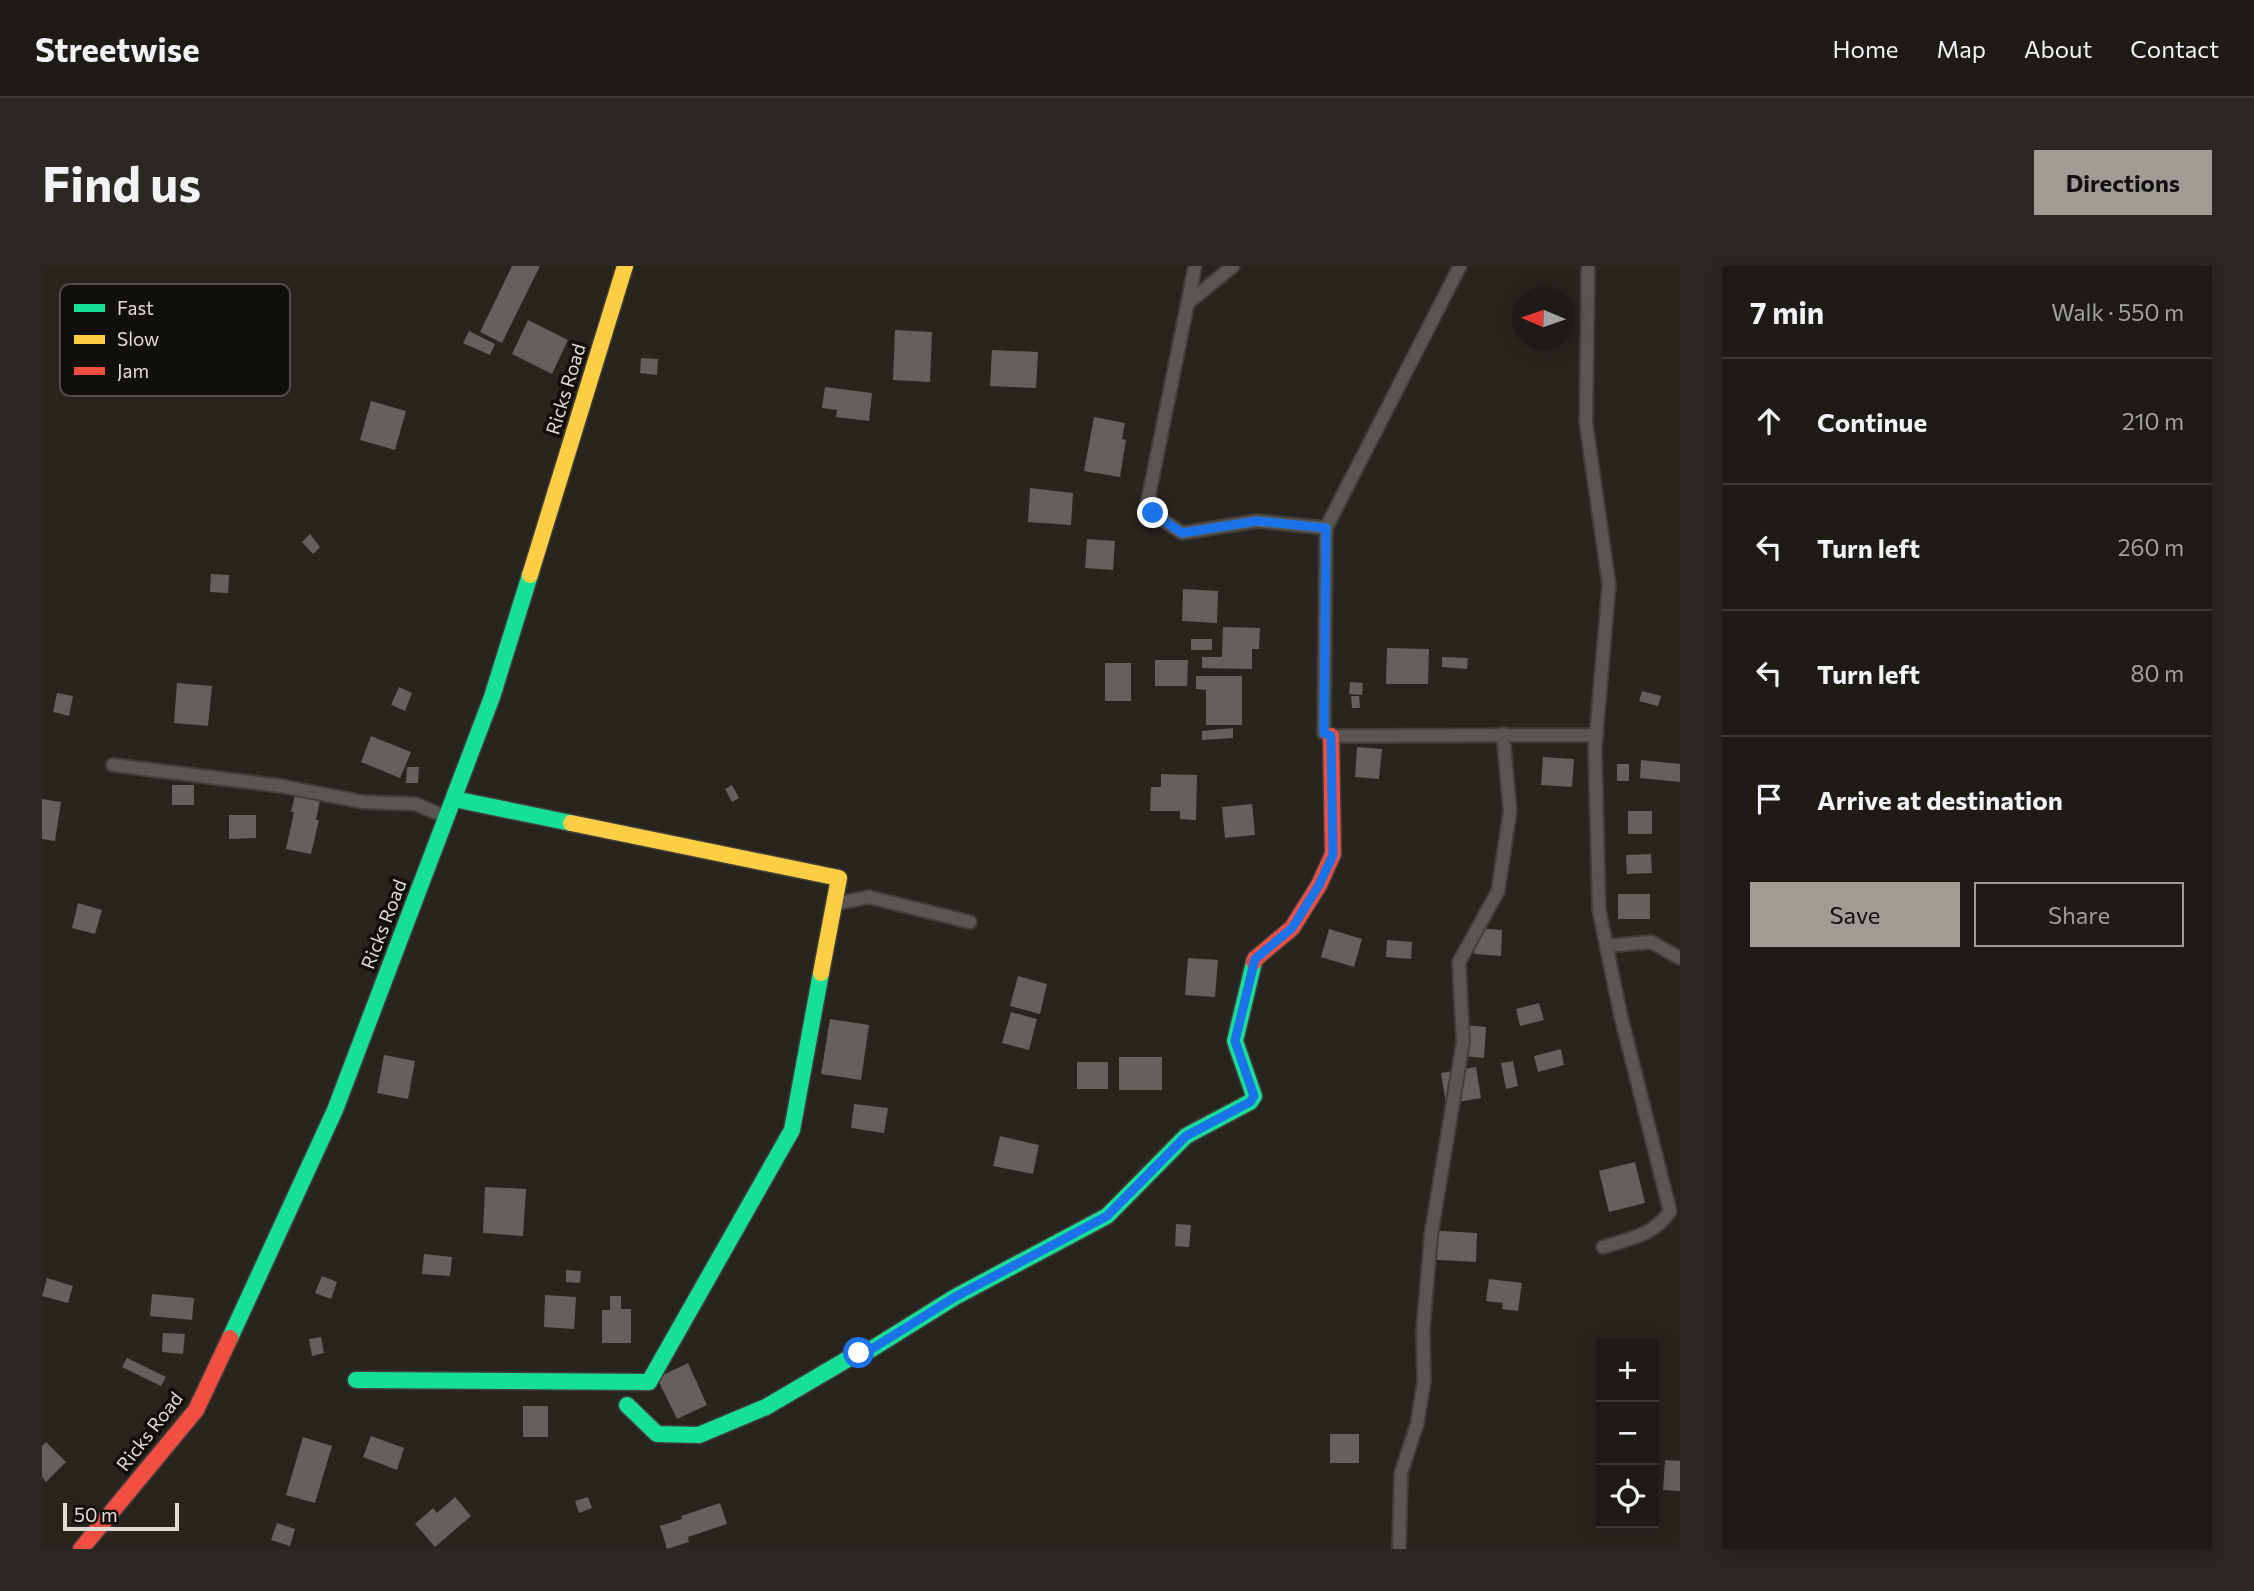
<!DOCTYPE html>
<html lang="en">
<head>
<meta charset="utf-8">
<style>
	:root { --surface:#1e1b16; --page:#2b2823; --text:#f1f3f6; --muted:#a1a1a1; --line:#3c3935; --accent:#a09c95 }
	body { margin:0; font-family:Commissioner,sans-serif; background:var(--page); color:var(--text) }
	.controls { position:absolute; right:21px; bottom:21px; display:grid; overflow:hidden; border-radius:0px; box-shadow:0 4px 18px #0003 }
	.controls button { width:63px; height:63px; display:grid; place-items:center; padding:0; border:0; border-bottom:2px solid var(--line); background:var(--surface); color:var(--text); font:35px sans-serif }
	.compass { position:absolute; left:1470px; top:21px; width:63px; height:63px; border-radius:50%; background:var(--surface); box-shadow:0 4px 18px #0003; rotate:272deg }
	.scale { position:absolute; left:21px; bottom:18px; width:116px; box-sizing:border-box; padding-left:7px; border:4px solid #e0dcd5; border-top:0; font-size:19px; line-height:24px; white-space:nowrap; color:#e0dcd5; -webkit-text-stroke:5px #110f0a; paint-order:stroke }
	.stop { position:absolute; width:21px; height:21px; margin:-16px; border:5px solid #1a73e8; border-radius:50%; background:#fff }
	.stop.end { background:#1a73e8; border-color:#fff; box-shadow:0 2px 7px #0008 }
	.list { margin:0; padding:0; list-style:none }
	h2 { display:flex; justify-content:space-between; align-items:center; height:91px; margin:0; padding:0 28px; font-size:30px }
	h2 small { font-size:23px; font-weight:400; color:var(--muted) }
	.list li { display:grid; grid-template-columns:46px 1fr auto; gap:21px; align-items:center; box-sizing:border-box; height:126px; padding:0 28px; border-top:2px solid var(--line) }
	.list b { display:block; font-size:26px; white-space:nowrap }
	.list em { font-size:23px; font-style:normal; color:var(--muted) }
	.actions { display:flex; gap:14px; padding:21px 28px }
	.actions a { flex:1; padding:16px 0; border:2px solid var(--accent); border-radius:0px; text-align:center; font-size:24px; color:var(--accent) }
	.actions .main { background:var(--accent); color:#111 }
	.icon { flex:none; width:38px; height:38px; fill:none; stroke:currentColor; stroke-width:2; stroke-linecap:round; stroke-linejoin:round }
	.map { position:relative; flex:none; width:1638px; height:1283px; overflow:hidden; border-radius:0px }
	header { display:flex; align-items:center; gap:42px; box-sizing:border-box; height:98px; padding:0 35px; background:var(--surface); border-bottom:2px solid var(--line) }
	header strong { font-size:33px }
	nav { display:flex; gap:38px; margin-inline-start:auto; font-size:24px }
	.intro { display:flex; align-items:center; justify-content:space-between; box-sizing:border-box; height:168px; padding:0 42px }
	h1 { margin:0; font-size:49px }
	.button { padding:18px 32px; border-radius:0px; background:var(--accent); color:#111; font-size:24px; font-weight:700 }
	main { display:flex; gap:42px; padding:0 42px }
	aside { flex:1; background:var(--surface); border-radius:0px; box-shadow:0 4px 18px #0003 }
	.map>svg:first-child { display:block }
</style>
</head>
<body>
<header>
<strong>Streetwise</strong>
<nav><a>Home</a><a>Map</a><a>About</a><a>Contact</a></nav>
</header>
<div class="intro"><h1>Find us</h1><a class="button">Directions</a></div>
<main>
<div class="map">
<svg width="1638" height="1283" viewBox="0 0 1638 1283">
	<rect width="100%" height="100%" fill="#28241e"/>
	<path fill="#65605c" d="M 470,0 L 498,0 L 460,77 L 438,66 Z
		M 486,54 L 526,74 L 510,108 L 470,88 Z
		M 853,64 L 890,66 L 888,116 L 851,114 Z
		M 427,65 L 453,78 L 448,89 L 421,77 Z
		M 950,84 L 996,86 L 994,122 L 948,120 Z
		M 599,92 L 616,93 L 615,109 L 598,107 Z
		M 783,121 L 830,127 L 827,155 L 794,151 L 795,144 L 780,142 Z
		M 329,135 L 364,145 L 353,184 L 318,174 Z
		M 1052,151 L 1083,157 L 1080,173 L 1084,174 L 1078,211 L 1042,205 Z
		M 988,222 L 1031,227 L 1029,259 L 986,256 Z
		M 268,268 L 278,281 L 271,288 L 260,276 Z
		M 1045,273 L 1073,275 L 1071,304 L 1043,302 Z
		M 169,308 L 187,309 L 186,327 L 168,326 Z
		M 1141,323 L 1176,325 L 1175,357 L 1140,355 Z
		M 1181,361 L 1218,362 L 1217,383 L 1210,383 L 1210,403 L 1160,402 L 1160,391 L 1180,391 Z
		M 1149,373 L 1170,373 L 1170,384 L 1149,384 Z
		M 1345,382 L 1387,383 L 1386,418 L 1344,418 Z
		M 1400,391 L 1426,392 L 1425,403 L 1400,401 Z
		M 1113,394 L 1146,394 L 1145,420 L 1113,420 Z
		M 1063,397 L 1089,397 L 1089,435 L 1063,435 Z
		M 1154,410 L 1200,410 L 1200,459 L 1164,459 L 1164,424 L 1154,423 Z
		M 1308,416 L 1321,417 L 1320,429 L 1307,428 Z
		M 135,417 L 170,420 L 166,460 L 132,457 Z
		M 357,421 L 370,427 L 363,445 L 349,439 Z
		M 1600,425 L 1619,430 L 1616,440 L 1597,435 Z
		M 15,427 L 31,430 L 27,450 L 11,446 Z
		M 1309,430 L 1317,430 L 1318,442 L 1310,442 Z
		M 1191,462 L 1191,472 L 1160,474 L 1160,465 Z
		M 329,470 L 369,486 L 358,512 L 319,496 Z
		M 1315,481 L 1340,483 L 1337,513 L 1313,511 Z
		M 1501,491 L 1532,493 L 1530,521 L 1499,519 Z
		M 1599,494 L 1638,498 L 1638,516 L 1598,512 Z
		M 1575,498 L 1587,498 L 1587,515 L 1575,515 Z
		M 365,501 L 377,501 L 376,517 L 364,517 Z
		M 1119,508 L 1155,509 L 1154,554 L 1138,553 L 1138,545 L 1108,545 L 1109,521 L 1119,521 Z
		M 130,519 L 152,519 L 152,539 L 130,539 Z
		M 690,519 L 697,532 L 690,536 L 683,523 Z
		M 253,529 L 278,534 L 274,554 L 277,554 L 269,588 L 244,583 L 252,546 L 249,546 Z
		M 0,533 L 19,536 L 13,575 L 0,573 Z
		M 1210,538 L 1213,569 L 1183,572 L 1180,541 Z
		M 1586,545 L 1610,545 L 1610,568 L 1586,568 Z
		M 187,549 L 214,549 L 214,572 L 187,573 Z
		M 1609,588 L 1610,607 L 1585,608 L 1584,589 Z
		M 1576,628 L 1608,628 L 1608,653 L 1576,653 Z
		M 36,637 L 60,644 L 53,668 L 30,662 Z
		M 1434,662 L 1460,664 L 1459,690 L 1432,688 Z
		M 1287,663 L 1320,673 L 1312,701 L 1279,691 Z
		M 1345,674 L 1370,676 L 1369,693 L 1344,691 Z
		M 1146,692 L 1176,694 L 1173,731 L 1143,729 Z
		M 976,710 L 1005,718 L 998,748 L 968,740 Z
		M 1497,737 L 1502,754 L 1478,760 L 1474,743 Z
		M 969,746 L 995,753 L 987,784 L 960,777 Z
		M 788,753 L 827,759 L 819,814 L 779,808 Z
		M 1422,759 L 1444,761 L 1442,792 L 1420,790 Z
		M 1519,783 L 1522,799 L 1496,806 L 1492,790 Z
		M 342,789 L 373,795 L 366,833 L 335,827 Z
		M 1077,791 L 1120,791 L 1120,824 L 1077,824 Z
		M 1471,795 L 1476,820 L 1464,823 L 1459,797 Z
		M 1035,796 L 1066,796 L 1066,823 L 1035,823 Z
		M 1434,801 L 1439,832 L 1404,838 L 1399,807 Z
		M 812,838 L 846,842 L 842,867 L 809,862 Z
		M 958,870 L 997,879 L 991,908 L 951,900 Z
		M 1593,896 L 1603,937 L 1567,946 L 1557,905 Z
		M 443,921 L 484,923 L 481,970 L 441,967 Z
		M 1134,958 L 1149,959 L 1147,981 L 1133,980 Z
		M 1382,964 L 1435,967 L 1434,996 L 1380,993 Z
		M 382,988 L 410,991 L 408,1010 L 380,1008 Z
		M 524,1004 L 539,1005 L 538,1017 L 524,1016 Z
		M 280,1010 L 295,1016 L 289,1033 L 273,1027 Z
		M 5,1012 L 31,1020 L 26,1037 L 0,1030 Z
		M 1447,1013 L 1480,1017 L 1476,1045 L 1460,1043 L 1461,1037 L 1444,1035 Z
		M 110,1028 L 152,1032 L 150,1054 L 108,1050 Z
		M 503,1029 L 534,1031 L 532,1063 L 502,1061 Z
		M 568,1030 L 579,1030 L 579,1043 L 589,1043 L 589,1077 L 560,1077 L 560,1044 L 568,1044 Z
		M 121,1067 L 143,1068 L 141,1088 L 120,1086 Z
		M 279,1071 L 282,1087 L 270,1090 L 267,1073 Z
		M 85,1092 L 124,1111 L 119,1120 L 80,1101 Z
		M 646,1097 L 665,1139 L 635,1153 L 615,1112 Z
		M 481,1140 L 506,1140 L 506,1171 L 481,1171 Z
		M 1288,1168 L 1317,1168 L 1317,1197 L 1288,1197 Z
		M 329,1170 L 362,1182 L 355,1204 L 321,1191 Z
		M 261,1171 L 290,1180 L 273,1237 L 244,1229 Z
		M 4,1176 L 24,1196 L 4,1216 L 0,1211 L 0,1180 Z
		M 1623,1194 L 1638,1195 L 1638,1225 L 1621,1224 Z
		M 413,1231 L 429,1250 L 393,1281 L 373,1258 L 391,1242 L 395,1247 Z
		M 546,1231 L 550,1242 L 537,1247 L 533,1235 Z
		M 678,1237 L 685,1258 L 646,1271 L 647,1276 L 625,1283 L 618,1260 L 640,1253 L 639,1250 Z
		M 235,1257 L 253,1263 L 248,1280 L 229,1274 Z"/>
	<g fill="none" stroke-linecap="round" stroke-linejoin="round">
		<defs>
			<path id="street" d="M 1153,0 L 1106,234 L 1111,247 L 1140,267 L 1215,255 L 1284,262
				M 1418,0 L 1284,262 L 1282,467 L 1289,470 L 1555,469
				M 1546,0 L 1544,157 L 1567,319 L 1553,482 L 1557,644 L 1579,751 L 1628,945 C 1613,969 1587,973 1561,981
				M 1146,37 L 1191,0
				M 71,499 L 239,520 L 321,536 L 374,538 L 404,551
				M 792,638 L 827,631 L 928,656
				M 1564,680 L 1609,676 L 1638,692
				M 1357,1283 L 1359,1207 L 1375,1158 L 1382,1116 L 1381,1064 L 1389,969 L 1421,776 L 1417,696 L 1456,625 L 1468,545 L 1461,468"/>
			<path id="fast" d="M 412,533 L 529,557
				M 188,1072 L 293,844 L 450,431 L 488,309
				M 314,1114 L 607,1116 L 750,864 L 779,707
				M 585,1139 L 615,1168 L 657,1169 L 724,1141 L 816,1087 L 828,1084 L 913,1031 L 1065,950 L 1144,870 L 1208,836 L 1212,830 L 1193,775 L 1212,696"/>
			<path id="slow" d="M 488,309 L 583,0
				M 529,557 L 797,612 L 779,707"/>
			<path id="jam" d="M 1212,696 L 1213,693 L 1250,662 L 1277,619 L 1291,588 L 1289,470
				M 39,1283 L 154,1144 L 188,1072"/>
		</defs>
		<use href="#street" stroke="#423e3a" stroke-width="16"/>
		<use href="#fast" stroke="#423e3a" stroke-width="19"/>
		<use href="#slow" stroke="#423e3a" stroke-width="19"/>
		<use href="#jam" stroke="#423e3a" stroke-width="19"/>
		<use href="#street" stroke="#5a5753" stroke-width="12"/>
		<use href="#fast" stroke="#16e098" stroke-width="16"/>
		<use href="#slow" stroke="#ffcf43" stroke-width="16"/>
		<use href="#jam" stroke="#f24e42" stroke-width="16"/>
	</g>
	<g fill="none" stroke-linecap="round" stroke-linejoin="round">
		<path stroke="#1a73e8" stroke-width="9" d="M 817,1087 L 828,1084 L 913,1031 L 1065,950 L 1144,870 L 1208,836 L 1212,830 L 1193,775 L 1213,693 L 1250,662 L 1277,619 L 1291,589 L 1289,470 L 1282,467 L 1284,262 L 1215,255 L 1140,267 L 1111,247"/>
	</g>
	<g text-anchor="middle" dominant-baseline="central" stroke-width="7" stroke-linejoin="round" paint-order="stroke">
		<g font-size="19" fill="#e0dcd5" stroke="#110f0a">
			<text transform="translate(523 123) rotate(-73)">Ricks Road</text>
			<text transform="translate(341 658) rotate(-69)">Ricks Road</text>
			<text transform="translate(107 1165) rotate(-52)">Ricks Road</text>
		</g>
	</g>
	<rect x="18" y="18" width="230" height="112" rx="10" fill="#110f0a" stroke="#4f4c47" stroke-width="2"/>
	<rect x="32" y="38" width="31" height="8" fill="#16e098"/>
	<rect x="32" y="69" width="31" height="9" fill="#ffcf43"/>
	<rect x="32" y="101" width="31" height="8" fill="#f24e42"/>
	<g font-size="19" fill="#e0dcd5">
		<text x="75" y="49">Fast</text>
		<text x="75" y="80">Slow</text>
		<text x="75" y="112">Jam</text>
	</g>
</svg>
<div class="controls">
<button>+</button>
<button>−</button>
<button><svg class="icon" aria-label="locate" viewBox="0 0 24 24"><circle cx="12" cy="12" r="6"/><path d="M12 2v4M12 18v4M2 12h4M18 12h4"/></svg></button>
</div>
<svg class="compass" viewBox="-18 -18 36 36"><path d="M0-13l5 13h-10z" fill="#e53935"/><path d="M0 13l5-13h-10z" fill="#a1a1a1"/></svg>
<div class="scale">50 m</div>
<div class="stop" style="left:817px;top:1087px"></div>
<div class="stop end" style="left:1111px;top:247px"></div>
</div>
<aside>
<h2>7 min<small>Walk · 550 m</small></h2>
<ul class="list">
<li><svg class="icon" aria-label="ahead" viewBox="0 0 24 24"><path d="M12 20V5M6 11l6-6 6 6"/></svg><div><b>Continue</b></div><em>210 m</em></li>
<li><svg class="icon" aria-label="left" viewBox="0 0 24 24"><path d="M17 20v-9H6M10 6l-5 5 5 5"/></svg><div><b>Turn left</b></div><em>260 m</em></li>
<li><svg class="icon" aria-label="left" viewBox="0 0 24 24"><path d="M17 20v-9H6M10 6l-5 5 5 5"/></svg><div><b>Turn left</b></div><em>80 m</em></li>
<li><svg class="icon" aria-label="arrive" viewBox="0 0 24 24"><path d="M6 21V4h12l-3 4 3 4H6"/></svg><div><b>Arrive at destination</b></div></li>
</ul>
<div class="actions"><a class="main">Save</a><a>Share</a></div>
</aside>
</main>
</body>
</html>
